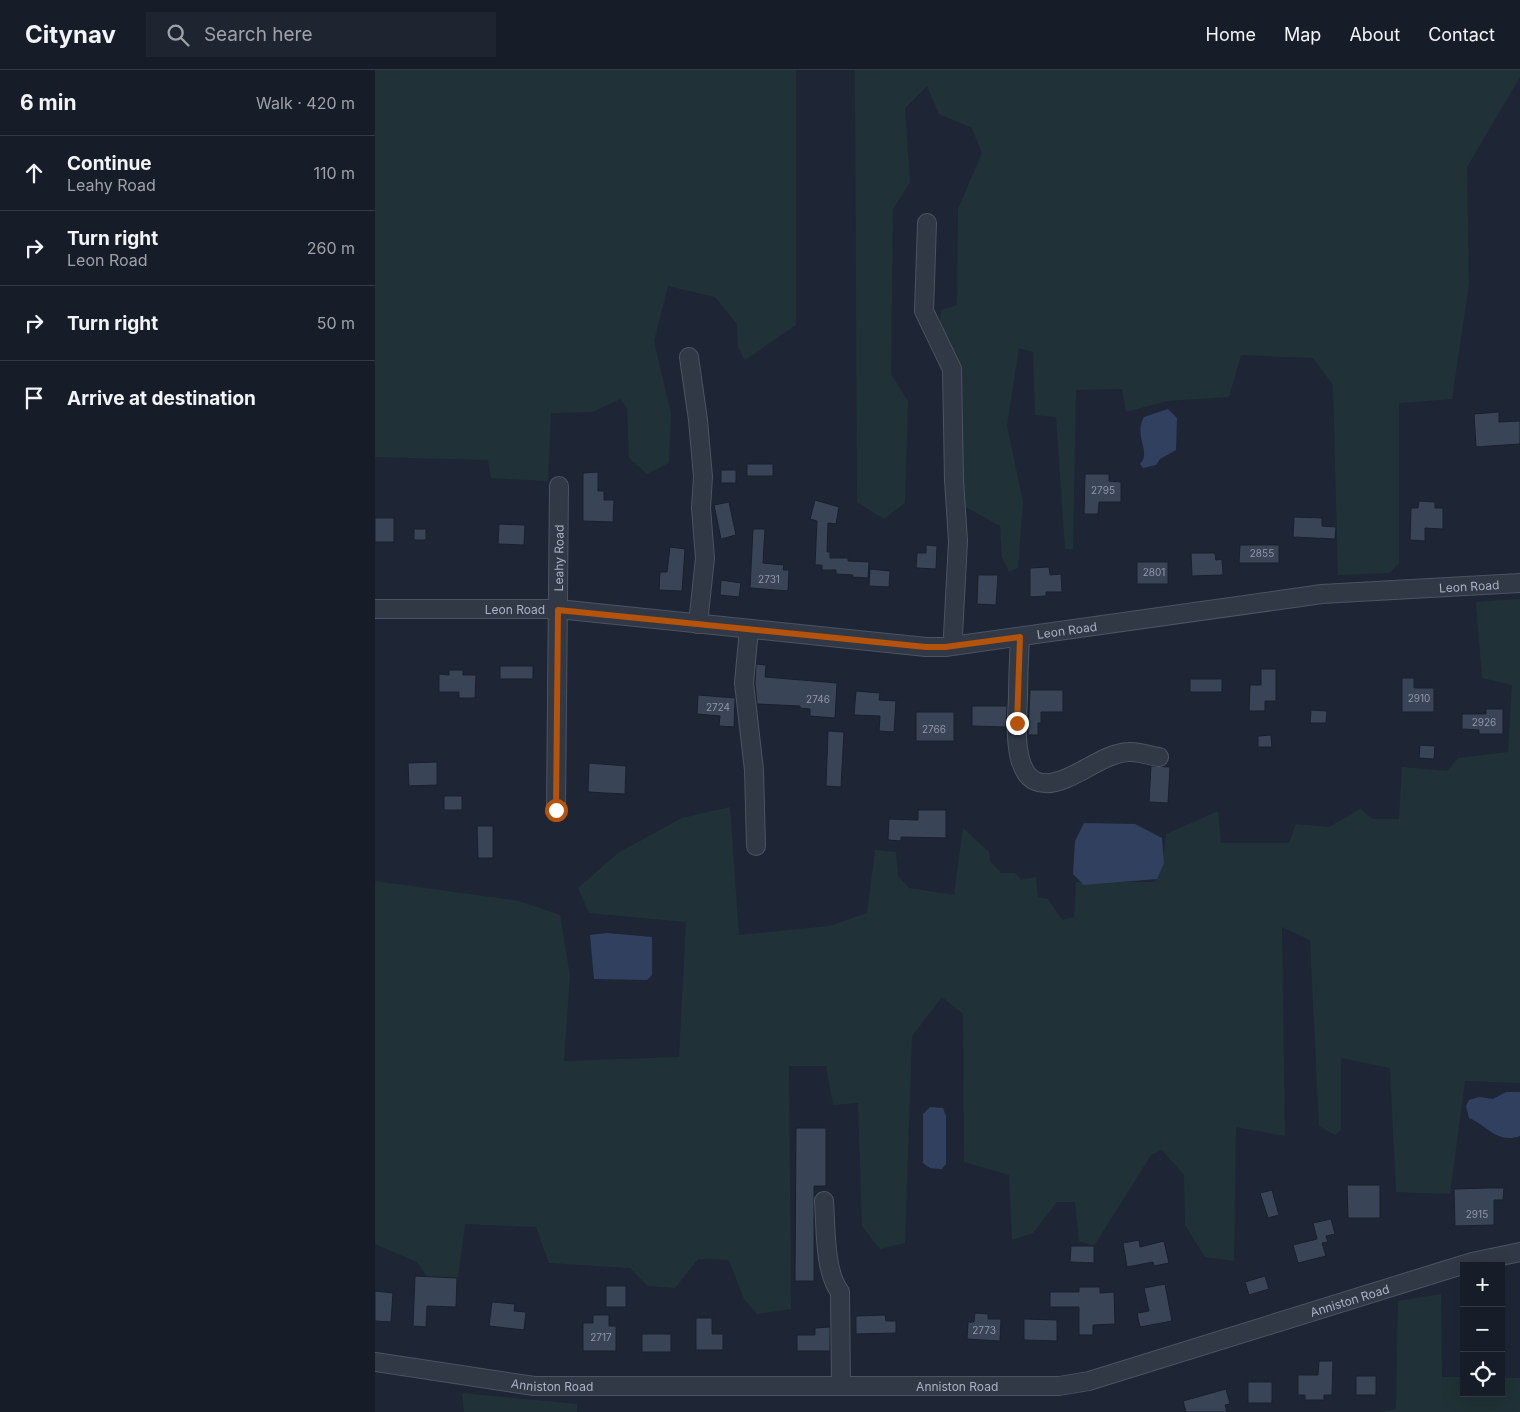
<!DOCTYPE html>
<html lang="en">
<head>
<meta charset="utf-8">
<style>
	:root { --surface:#161c28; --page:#1f2530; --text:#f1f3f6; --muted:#9ea1a8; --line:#353a45 }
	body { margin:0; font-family:Inter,sans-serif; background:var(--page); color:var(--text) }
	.controls { position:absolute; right:15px; bottom:15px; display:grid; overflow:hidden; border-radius:0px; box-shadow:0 5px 20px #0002 }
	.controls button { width:45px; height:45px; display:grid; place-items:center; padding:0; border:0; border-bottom:1px solid var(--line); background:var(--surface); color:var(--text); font:25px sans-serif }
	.stop { position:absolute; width:15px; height:15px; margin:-11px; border:4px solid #b45309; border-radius:50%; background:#fff }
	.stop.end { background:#b45309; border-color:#fff; box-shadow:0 1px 5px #0008 }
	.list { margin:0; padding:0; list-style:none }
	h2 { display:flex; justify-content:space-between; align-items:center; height:65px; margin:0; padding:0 20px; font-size:21px }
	h2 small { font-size:16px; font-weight:400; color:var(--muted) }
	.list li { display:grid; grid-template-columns:32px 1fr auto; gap:15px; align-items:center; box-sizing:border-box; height:75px; padding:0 20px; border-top:1px solid var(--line) }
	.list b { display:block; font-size:19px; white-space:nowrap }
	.list p { margin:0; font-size:16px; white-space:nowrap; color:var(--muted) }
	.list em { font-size:16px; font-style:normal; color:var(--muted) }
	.icon { flex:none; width:28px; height:28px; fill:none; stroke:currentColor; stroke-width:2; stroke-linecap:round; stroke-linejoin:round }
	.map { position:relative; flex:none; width:1145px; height:1342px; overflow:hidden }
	header { display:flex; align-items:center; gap:30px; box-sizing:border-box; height:70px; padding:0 25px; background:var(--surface); border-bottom:1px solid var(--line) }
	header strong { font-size:24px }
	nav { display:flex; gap:28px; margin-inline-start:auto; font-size:18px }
	.search { width:350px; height:45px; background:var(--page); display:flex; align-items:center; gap:12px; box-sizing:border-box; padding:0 18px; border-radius:0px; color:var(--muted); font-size:19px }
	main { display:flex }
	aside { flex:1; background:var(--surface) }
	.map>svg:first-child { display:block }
</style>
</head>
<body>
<header>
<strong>Citynav</strong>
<div class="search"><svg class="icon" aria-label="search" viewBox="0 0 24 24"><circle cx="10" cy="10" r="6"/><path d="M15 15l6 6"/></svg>Search here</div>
<nav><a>Home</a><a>Map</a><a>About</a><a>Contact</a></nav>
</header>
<main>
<aside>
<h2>6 min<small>Walk · 420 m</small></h2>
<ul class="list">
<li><svg class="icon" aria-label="ahead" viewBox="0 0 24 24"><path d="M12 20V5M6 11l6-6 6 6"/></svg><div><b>Continue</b><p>Leahy Road</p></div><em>110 m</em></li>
<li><svg class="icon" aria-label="right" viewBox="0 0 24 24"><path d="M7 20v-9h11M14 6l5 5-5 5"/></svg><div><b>Turn right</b><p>Leon Road</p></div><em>260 m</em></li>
<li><svg class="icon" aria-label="right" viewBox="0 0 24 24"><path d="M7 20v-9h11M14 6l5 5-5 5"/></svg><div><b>Turn right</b></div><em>50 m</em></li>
<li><svg class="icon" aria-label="arrive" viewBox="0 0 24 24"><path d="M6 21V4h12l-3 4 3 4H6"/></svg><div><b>Arrive at destination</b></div></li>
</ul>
</aside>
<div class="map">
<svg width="1145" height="1342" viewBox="0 0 1145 1342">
	<rect width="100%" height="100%" fill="#1e2636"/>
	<path fill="#203237" d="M 0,0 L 421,0 L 421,255 L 370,290 L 363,278 L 362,254 L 340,227 L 293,216 L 279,271 L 296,344 L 294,393 L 272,404 L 254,388 L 252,338 L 245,329 L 218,342 L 176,343 L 173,411 L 116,408 L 113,390 L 0,387 Z
		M 480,0 L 1145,0 L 1145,7 L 1092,97 L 1094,214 L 1077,329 L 1024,333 L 1024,493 L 1014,503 L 963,505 L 958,315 L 938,288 L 866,285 L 854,327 L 792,331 L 751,342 L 747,319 L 701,320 L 698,479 L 690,479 L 681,347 L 660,345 L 658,282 L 644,278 L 632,356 L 648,432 L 643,498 L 634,502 L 627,487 L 625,456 L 587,435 L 565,255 L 566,240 L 582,235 L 583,139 L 607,83 L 597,58 L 564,44 L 552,16 L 530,38 L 535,112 L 518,139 L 516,304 L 533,331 L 530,433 L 509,449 L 482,432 Z
		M 1145,529 L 1145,1013 L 1090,1011 L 1075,1124 L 1021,1122 L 1015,998 L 966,988 L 966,1060 L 960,1065 L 944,1056 L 935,870 L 907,857 L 910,1066 L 861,1057 L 859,1191 L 830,1187 L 810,1155 L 809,1105 L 787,1080 L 776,1085 L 719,1176 L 704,1171 L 700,1132 L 682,1132 L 658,1163 L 637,1170 L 634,1105 L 589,1092 L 588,944 L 567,927 L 537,966 L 530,1173 L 505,1179 L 487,1156 L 483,1033 L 458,1035 L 451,996 L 414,996 L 416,1239 L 382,1244 L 369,1229 L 354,1190 L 323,1189 L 300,1218 L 273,1216 L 255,1198 L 174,1193 L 161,1157 L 90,1154 L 82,1215 L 53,1208 L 42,1192 L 0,1174 L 0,811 L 144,831 L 185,845 L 195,906 L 189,991 L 304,987 L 311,852 L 214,843 L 203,818 L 243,783 L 307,748 L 355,737 L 364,865 L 455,856 L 492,843 L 500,780 L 521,782 L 523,806 L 534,818 L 579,825 L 588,758 L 614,782 L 615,791 L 626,803 L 640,803 L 646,810 L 661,807 L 663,827 L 673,829 L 687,850 L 699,847 L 701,812 L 780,812 L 788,791 L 791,764 L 843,741 L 846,773 L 914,773 L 921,754 L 954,757 L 985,739 L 998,749 L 1024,749 L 1027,697 L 1072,701 L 1083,688 L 1133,682 L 1137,615 L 1107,608 L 1101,532 Z
		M 1066,1224 L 1067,1307 L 1089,1307 L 1089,1323 L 1126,1323 L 1126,1308 L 1145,1308 L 1145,1342 L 1007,1342 L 1021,1339 L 1023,1231 Z
		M 87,1323 L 202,1334 L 202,1342 L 89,1342 Z"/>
	<path fill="#30405e" d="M 793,339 L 802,348 L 801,380 L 785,389 L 781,395 L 768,398 L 765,394 C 777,382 758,366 769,347 Z
		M 709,753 L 760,754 L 787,768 L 789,793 L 782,809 L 709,815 L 698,804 L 700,771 Z
		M 232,863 L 277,867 L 277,905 L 272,910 L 219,909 L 215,865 Z
		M 1131,1022 L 1145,1022 L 1145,1066 C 1122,1074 1113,1056 1094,1048 L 1091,1036 L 1094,1030 L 1104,1027 L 1118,1029 Z
		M 555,1037 L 568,1038 L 571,1046 L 571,1094 L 567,1099 L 555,1098 L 548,1093 L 548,1044 Z"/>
	<path fill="#3a4457" stroke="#19202c" d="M 1124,342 L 1124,352 L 1145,351 L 1145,374 L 1101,377 L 1099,344 Z
		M 372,394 L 398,394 L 398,406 L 372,406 Z
		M 346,400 L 361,400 L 361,413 L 346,413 Z
		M 223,402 L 223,421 L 229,421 L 229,430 L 239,430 L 238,452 L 208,451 L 208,403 Z
		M 710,404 L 734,404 L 734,411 L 746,412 L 746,432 L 724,432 L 723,444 L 709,444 Z
		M 440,430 L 464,437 L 461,454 L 453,453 L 452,482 L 455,482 L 455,488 L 473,488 L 473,491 L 494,492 L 493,508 L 477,507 L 478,505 L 461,504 L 461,500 L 447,500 L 447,495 L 440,495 L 442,451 L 435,449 Z
		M 1044,431 L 1060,432 L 1060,438 L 1068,438 L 1068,459 L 1050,458 L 1050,471 L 1035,470 L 1036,438 L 1043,438 Z
		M 354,432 L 361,465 L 346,469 L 339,435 Z
		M 919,447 L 947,448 L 947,456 L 961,457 L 960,469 L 918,467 Z
		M 0,448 L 19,448 L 19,472 L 0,472 Z
		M 124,454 L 150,455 L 149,475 L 123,474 Z
		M 39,459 L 51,459 L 51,470 L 39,470 Z
		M 378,459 L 390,459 L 388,493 L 409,495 L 408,500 L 414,500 L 413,521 L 375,518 Z
		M 551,475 L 562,476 L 561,499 L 541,498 L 542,483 L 551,483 Z
		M 865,475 L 904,475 L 904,493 L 864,493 Z
		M 295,477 L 310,479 L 307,521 L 284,520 L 285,502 L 292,502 Z
		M 816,483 L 840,483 L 841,490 L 847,489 L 848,505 L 817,506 Z
		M 762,492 L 793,492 L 793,514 L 762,514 Z
		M 674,497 L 675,505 L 686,504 L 687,522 L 671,522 L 671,526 L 655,527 L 655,498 Z
		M 495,499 L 515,501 L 514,517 L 494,516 Z
		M 603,505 L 623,505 L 621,535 L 602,534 Z
		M 346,510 L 366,513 L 364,527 L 345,525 Z
		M 381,594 L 391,595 L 390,607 L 462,613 L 460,648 L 435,646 L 435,639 L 425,638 L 425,636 L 382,634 L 380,613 Z
		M 125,596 L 158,596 L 158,609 L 125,609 Z
		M 886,599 L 901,599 L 901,631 L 890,631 L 890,641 L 874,641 L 875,615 L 886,615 Z
		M 74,600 L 88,600 L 88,605 L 101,605 L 100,628 L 84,628 L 84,622 L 64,622 L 64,604 L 74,605 Z
		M 1027,608 L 1039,608 L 1039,618 L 1059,618 L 1059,642 L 1027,642 Z
		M 815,609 L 847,609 L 847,622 L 815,622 Z
		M 655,620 L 688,620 L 688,642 L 666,642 L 666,653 L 663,653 L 663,665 L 653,665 Z
		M 481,621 L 505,623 L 504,630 L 521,631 L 519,662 L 504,661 L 505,646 L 479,645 Z
		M 323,625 L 360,628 L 359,657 L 344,656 L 345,646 L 322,644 Z
		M 597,636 L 632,636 L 631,657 L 597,656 Z
		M 1111,639 L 1128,639 L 1128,664 L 1104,664 L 1104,660 L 1087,659 L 1087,644 L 1111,644 Z
		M 936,640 L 952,641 L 951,653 L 935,653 Z
		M 541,642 L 579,642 L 579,671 L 541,671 Z
		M 453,661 L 469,662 L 466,717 L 451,716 Z
		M 896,665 L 897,677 L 883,677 L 883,666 Z
		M 1045,675 L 1060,676 L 1059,689 L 1044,688 Z
		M 62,692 L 62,715 L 34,716 L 33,693 Z
		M 214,693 L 251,696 L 250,724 L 213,722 Z
		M 776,696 L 795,697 L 793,733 L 774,732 Z
		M 69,726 L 87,726 L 87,740 L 69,740 Z
		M 543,740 L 571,740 L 571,768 L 526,767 L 526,771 L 513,770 L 514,749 L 543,750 Z
		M 102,756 L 118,756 L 118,788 L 103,788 Z
		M 421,1058 L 451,1058 L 451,1116 L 439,1116 L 439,1211 L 420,1211 Z
		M 972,1115 L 1005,1115 L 1005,1148 L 973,1148 Z
		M 1113,1118 L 1129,1118 L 1128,1130 L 1119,1130 L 1119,1155 L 1080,1156 L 1079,1119 Z
		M 897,1120 L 904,1145 L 893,1148 L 885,1123 Z
		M 956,1149 L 960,1164 L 951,1166 L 953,1172 L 947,1173 L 951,1186 L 923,1193 L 918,1175 L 942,1169 L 938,1153 Z
		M 764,1170 L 765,1177 L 789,1171 L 794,1193 L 779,1196 L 778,1192 L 752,1197 L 748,1173 Z
		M 696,1176 L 719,1176 L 719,1193 L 695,1192 Z
		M 40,1206 L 82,1208 L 81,1237 L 52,1236 L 51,1257 L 38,1256 Z
		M 890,1206 L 894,1219 L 874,1225 L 870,1212 Z
		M 790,1214 L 797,1251 L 765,1257 L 762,1243 L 774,1241 L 769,1218 Z
		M 231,1216 L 251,1216 L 251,1237 L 231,1237 Z
		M 704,1217 L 725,1217 L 725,1223 L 739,1222 L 740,1254 L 718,1255 L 718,1265 L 704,1265 L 704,1237 L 675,1237 L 675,1222 L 704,1222 Z
		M 0,1221 L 18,1223 L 16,1252 L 0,1251 Z
		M 117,1232 L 140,1234 L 139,1241 L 151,1242 L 149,1260 L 114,1256 Z
		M 600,1243 L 613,1244 L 613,1249 L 626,1249 L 625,1271 L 592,1269 L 593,1252 L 599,1252 Z
		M 218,1245 L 234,1245 L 234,1256 L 241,1256 L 241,1281 L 208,1281 L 208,1253 L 218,1253 Z
		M 510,1245 L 511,1251 L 521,1251 L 521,1263 L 481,1264 L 481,1246 Z
		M 321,1248 L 337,1248 L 337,1264 L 348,1264 L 348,1280 L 321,1280 Z
		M 649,1249 L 682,1250 L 682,1271 L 649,1270 Z
		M 455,1257 L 455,1281 L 422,1281 L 422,1265 L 440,1265 L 440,1258 Z
		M 267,1264 L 296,1264 L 296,1282 L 267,1282 Z
		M 944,1291 L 958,1291 L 957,1325 L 949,1325 L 949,1330 L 930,1330 L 930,1325 L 923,1325 L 923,1305 L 943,1305 Z
		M 981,1306 L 1001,1306 L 1001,1325 L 981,1325 Z
		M 873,1312 L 897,1312 L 897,1333 L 873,1333 Z
		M 851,1319 L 855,1334 L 850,1335 L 852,1342 L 811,1342 L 808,1331 Z"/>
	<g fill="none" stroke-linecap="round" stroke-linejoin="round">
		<defs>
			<g id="minor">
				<path d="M 552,153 L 549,241 L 577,299 L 579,410 L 583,471 L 578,565 L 581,575"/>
				<path d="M 314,287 L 323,350 L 328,407 L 326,438 L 330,488 L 323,554"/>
				<path id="s1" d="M 0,539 L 183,539 L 551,577 L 570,577 L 947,524 L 1145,513"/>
				<path d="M 374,559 L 369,613 L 379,700 L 381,776"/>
				<path d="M 645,567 C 644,588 643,608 643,628 C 641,662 635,733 692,708 C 712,700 732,683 754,682 C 763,681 775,686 784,687"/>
				<path id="s2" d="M 181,740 L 184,416"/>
				<path d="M 449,1131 C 451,1157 449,1201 465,1222 L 466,1316"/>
				<path id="s3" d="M 0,1292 L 159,1316 L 684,1316 L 714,1311 L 1097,1192 L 1145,1182"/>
			</g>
		</defs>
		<use href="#minor" stroke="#4c5362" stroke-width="20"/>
		<use href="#minor" stroke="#313846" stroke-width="18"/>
	</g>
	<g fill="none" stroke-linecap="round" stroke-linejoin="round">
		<path stroke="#b45309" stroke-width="6" d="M 181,740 L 183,540 L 551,577 L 570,577 L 645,567 L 642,653"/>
	</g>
	<g text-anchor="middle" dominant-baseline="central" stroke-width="5" stroke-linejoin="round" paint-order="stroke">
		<g font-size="10" fill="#8f97a9">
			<text x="728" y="420">2795</text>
			<text x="887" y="483">2855</text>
			<text x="779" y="502">2801</text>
			<text x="394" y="509">2731</text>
			<text x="1044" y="628">2910</text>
			<text x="443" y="629">2746</text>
			<text x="343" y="637">2724</text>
			<text x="1109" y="652">2926</text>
			<text x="559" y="659">2766</text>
			<text x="1102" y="1144">2915</text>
			<text x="609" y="1260">2773</text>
			<text x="226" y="1267">2717</text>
		</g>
		<g font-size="12" fill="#abb3c4" stroke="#171e2a">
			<text stroke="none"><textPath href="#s2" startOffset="252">Leahy Road</textPath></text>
			<text stroke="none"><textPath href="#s1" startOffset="1100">Leon Road</textPath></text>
			<text stroke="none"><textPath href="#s1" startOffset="140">Leon Road</textPath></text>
			<text stroke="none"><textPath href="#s1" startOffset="695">Leon Road</textPath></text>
			<text stroke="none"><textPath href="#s3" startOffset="989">Anniston Road</textPath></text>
			<text stroke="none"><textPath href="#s3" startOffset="179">Anniston Road</textPath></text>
			<text stroke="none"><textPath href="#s3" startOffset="584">Anniston Road</textPath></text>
		</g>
	</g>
</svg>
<div class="controls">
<button>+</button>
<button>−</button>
<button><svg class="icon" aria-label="locate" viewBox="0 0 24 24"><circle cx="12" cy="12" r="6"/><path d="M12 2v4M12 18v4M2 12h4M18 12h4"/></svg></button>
</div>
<div class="stop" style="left:181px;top:740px"></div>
<div class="stop end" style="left:642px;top:653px"></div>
</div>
</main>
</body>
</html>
